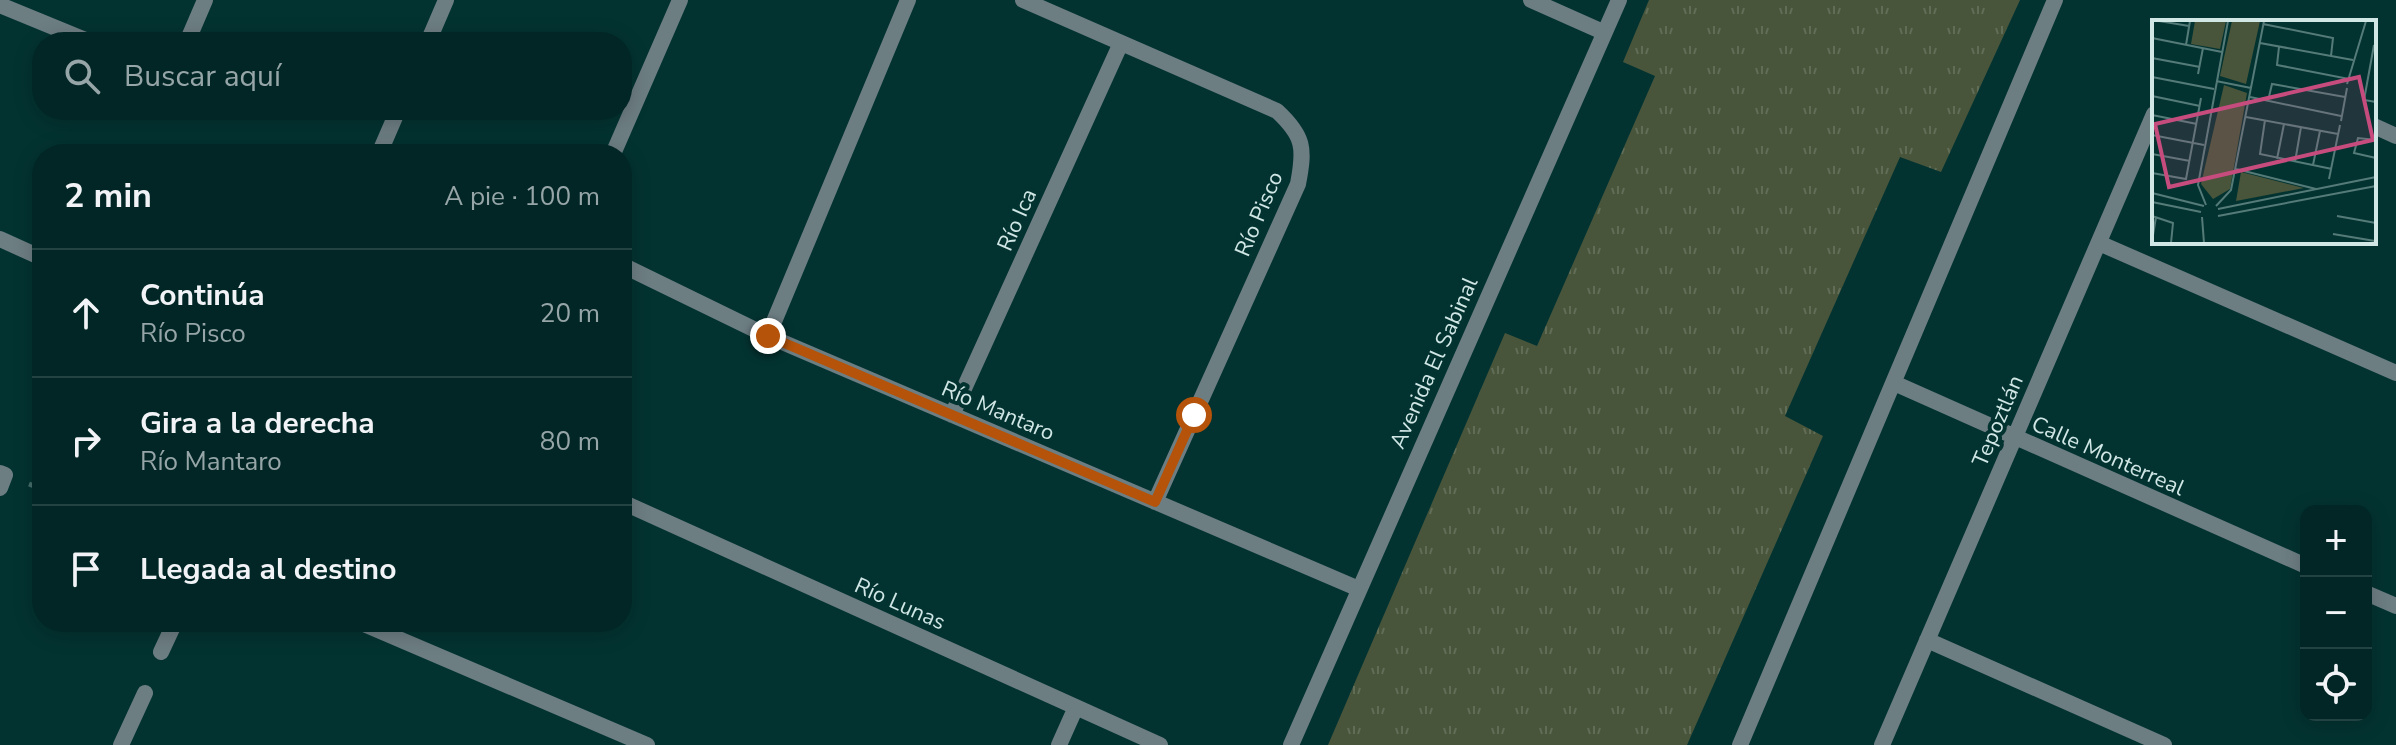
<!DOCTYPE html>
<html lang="es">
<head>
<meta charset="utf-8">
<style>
	:root { --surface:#022625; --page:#0c2e2d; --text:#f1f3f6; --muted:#96a5a7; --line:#234342 }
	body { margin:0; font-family:"Nunito Sans",sans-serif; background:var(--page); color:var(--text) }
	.controls { position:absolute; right:24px; bottom:24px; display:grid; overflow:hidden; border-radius:16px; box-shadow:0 4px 20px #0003 }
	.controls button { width:72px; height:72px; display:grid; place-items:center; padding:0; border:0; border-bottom:2px solid var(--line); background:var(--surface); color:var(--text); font:40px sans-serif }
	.stop { position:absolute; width:24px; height:24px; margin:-18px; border:6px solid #b45309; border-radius:50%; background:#fff }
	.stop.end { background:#b45309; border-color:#fff; box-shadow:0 2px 8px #0008 }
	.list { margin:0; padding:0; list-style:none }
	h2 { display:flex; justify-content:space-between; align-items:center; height:104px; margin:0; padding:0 32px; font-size:34px }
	h2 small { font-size:26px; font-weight:400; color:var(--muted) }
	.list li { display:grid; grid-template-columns:52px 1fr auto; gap:24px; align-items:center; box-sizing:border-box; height:128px; padding:0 32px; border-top:2px solid var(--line) }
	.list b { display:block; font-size:30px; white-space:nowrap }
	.list p { margin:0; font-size:26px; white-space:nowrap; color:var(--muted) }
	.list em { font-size:26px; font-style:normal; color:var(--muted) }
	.icon { flex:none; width:44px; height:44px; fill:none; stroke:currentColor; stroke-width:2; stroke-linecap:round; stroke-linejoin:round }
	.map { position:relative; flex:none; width:2396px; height:745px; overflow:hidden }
	.search { position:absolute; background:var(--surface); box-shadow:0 4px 20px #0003; left:32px; top:32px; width:600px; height:88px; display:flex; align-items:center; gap:20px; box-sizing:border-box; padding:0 28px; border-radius:32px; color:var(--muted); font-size:30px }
	.panel { position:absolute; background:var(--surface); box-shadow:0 4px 20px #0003; left:32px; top:144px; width:600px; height:488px; border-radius:32px }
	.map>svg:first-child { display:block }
</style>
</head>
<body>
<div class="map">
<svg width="2396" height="745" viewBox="0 0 2396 745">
	<defs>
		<pattern id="grass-tufts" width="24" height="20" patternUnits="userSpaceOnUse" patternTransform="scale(2)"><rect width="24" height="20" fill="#48553b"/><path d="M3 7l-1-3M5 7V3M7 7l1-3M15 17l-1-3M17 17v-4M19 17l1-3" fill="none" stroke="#616d57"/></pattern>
	</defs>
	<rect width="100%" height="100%" fill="#033331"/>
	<path fill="url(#grass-tufts)" d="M 1649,0 L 2020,0 L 1941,172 L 1900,157 L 1785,416 L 1823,436 L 1687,745 L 1328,745 L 1505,333 L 1537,346 L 1655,76 L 1623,62 Z"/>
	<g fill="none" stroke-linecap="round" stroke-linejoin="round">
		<path stroke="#466e6c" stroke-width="5" stroke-dasharray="8 4" stroke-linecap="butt" d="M 29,484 L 42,489"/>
		<path stroke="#6d7e83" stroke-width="16" d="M 1023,0 L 1277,111 C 1304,136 1305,148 1298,184 L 1155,502
			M 1531,0 L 1603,32
			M 0,5 L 90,42
			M 187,42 L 205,0
			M 428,42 L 446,0
			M 2374,126 L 2396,136
			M 379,154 L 398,110
			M 613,154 L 680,0
			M 0,239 L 42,258
			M 2099,243 L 2396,373
			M 622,265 L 768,336 L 1359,589
			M 768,336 L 908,0
			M 1894,383 L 2306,566
			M 952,415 L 1121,43
			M 0,473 L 5,475 L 0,488
			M 622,502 L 1160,745
			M 2366,593 L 2396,606
			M 359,622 L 647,745
			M 1927,640 L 2164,745
			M 161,652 L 175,622
			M 121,745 L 145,693
			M 1059,745 L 1076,707
			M 1291,745 L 1619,0
			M 1740,745 L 2055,0
			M 1882,745 L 2154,114"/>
	</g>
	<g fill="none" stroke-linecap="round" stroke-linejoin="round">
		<path stroke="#b45309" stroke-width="10" d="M 768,336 L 1155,502 L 1194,415"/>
	</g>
	<g text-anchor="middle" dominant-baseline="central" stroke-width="8" stroke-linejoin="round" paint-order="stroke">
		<g font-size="22" fill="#d0e7e5" stroke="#033331">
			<text transform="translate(1259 214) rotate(-67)">Río Pisco</text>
			<text transform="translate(1017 220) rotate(-66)">Río Ica</text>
			<text transform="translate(1434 363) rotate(-66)">Avenida El Sabinal</text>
			<text transform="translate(998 411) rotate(23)">Río Mantaro</text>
			<text transform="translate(1998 421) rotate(-67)">Tepoztlán</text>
			<text transform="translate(2108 456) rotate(24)">Calle Monterreal</text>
			<text transform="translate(900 604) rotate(24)">Río Lunas</text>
		</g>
	</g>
	<g transform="translate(2152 20)">
		<rect width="224" height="224" fill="#033331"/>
		<path d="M 43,1 L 74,1 L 68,29 L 39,24 ZM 80,1 L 108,1 L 94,64 L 68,56 ZM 72,65 L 95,73 L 78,169 L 61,179 L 49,164 ZM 89,152 L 152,168 L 84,181 Z" fill="#48553b"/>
		<path fill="none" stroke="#557b79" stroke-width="2" d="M 7,1 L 37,6M 111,4 L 181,18 L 179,36M 0,18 L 70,32M 108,23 L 201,40M 34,25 L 38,1M 222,25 L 212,80 L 224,82M 127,27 L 125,45 L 197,59M 0,38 L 48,47M 46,54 L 51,28M 0,57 L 62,69M 64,61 L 99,68M 195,64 L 214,1M 0,76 L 48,86M 98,77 L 189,96M 116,81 L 120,64 L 193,77M 0,95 L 45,104M 94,97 L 186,114M 113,100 L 108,134 L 180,149M 189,101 L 195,68M 0,115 L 52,125M 224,120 L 206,118 L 202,133 L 224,138M 0,134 L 38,141M 125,139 L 132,104M 143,142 L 149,107M 161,145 L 168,111M 84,149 L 164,169M 0,153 L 34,159 L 49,78M 177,159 L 188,105M 0,173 L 52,186M 0,182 L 49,192M 54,185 L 46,165 L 76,1M 64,186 L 79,170 L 112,1M 66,189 L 224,157M 0,196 L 21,203 L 19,223M 66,196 L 224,166M 185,196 L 224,203M 50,197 L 52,223M 181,214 L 223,221M 0,221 L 4,197"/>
		<path fill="#c64c7e" fill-opacity="0.15" stroke="#c64c7e" stroke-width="4" d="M 207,57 L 221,120 L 17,167 L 3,104 Z"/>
		<rect width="224" height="224" fill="none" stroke="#d0e7e5" stroke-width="4"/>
	</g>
</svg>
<div class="controls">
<button>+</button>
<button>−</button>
<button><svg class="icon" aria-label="locate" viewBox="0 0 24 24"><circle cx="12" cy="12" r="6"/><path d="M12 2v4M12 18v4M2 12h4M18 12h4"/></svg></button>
</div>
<div class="stop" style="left:1194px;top:415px"></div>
<div class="stop end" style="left:768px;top:336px"></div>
<div class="search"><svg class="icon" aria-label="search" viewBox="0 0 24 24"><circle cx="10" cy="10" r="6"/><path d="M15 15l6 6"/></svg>Buscar aquí</div>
<section class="panel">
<h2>2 min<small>A pie · 100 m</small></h2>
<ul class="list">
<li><svg class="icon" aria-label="ahead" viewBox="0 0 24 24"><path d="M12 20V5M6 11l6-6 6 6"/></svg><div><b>Continúa</b><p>Río Pisco</p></div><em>20 m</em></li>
<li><svg class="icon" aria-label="right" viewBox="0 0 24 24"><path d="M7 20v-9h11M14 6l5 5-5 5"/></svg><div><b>Gira a la derecha</b><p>Río Mantaro</p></div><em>80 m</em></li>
<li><svg class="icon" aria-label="arrive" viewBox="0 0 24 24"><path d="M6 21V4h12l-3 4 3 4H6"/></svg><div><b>Llegada al destino</b></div></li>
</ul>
</section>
</div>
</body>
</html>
